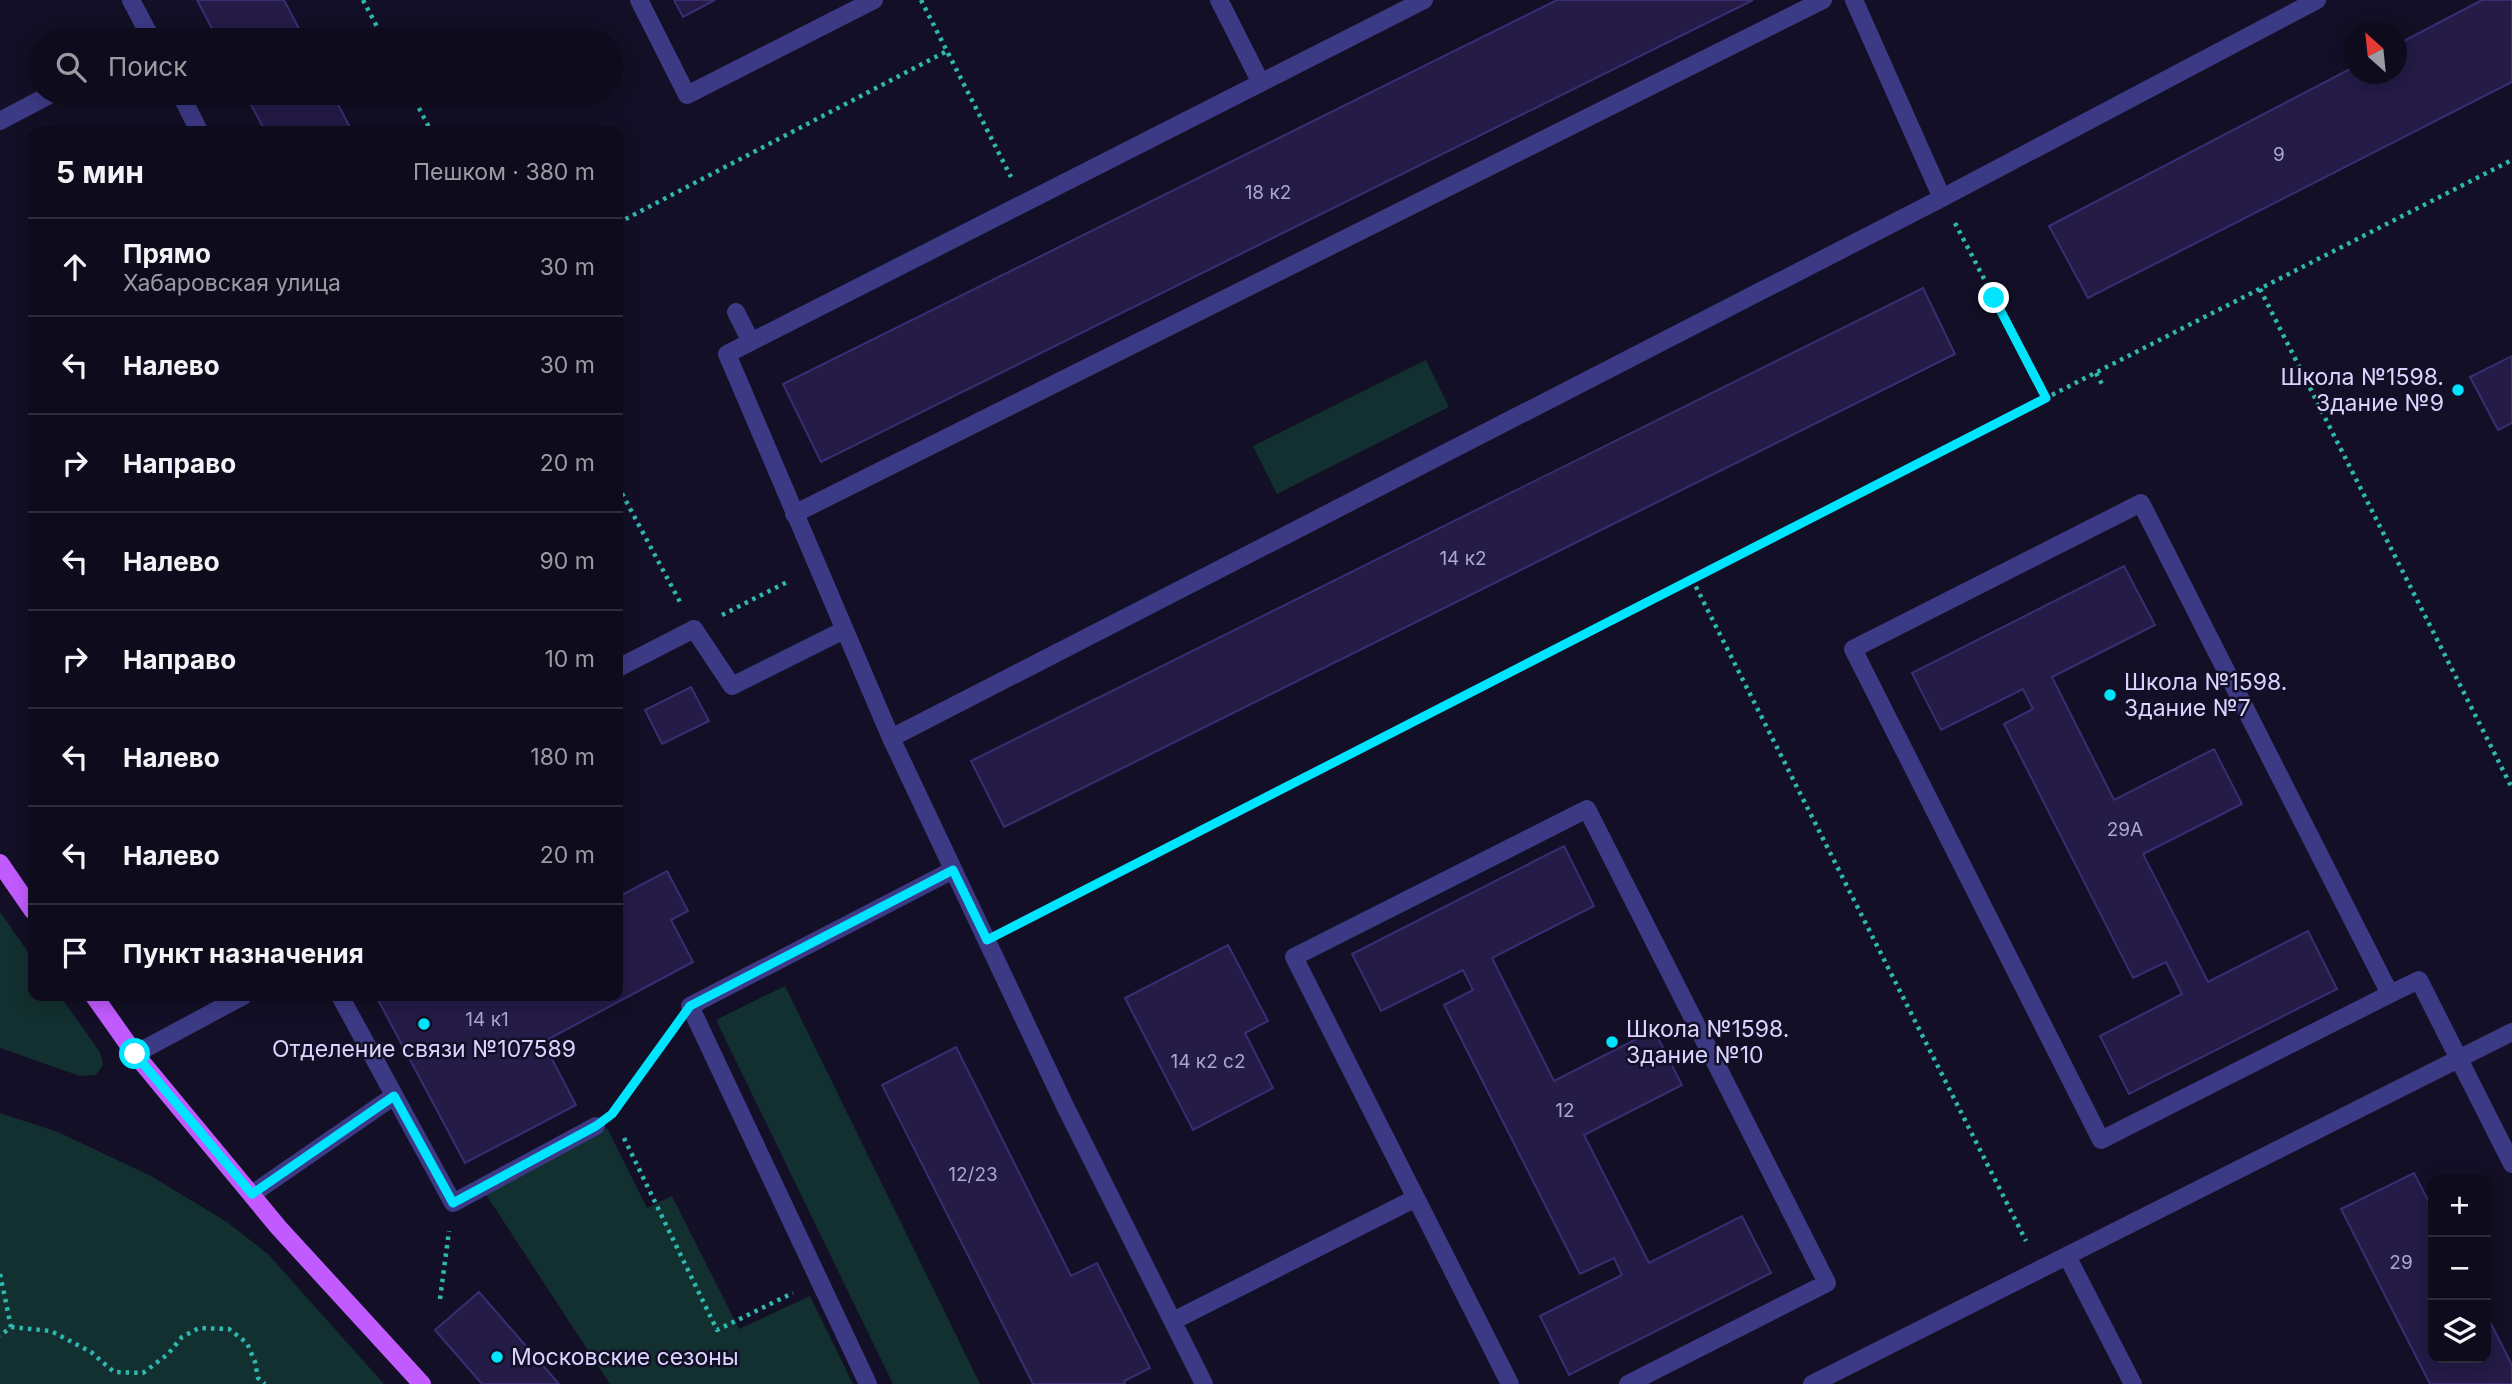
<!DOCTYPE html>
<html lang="ru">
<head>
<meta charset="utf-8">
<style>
	:root { --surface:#0e0b1c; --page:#171425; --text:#f1f3f6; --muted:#9b9ba3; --line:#2e2b3b }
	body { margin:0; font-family:Inter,sans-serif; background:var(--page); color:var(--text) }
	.controls { position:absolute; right:21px; bottom:21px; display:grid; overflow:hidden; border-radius:14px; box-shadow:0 4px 18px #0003 }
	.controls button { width:63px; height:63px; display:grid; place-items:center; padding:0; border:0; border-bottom:2px solid var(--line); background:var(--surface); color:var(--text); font:35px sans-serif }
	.compass { position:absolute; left:2344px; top:21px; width:63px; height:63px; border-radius:50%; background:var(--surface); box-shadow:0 4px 18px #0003; rotate:333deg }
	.stop { position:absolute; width:21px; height:21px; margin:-16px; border:5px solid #00e5ff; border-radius:50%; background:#fff }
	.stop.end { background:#00e5ff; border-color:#fff; box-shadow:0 2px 7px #0008 }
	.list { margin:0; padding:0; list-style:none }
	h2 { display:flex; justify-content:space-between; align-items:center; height:91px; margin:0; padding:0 28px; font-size:30px }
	h2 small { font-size:23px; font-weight:400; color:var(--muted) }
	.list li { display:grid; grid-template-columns:46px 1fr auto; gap:21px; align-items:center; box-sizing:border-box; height:98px; padding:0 28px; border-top:2px solid var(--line) }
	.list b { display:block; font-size:26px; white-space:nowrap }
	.list p { margin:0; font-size:23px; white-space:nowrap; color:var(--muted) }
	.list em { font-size:23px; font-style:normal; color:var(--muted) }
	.icon { flex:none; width:38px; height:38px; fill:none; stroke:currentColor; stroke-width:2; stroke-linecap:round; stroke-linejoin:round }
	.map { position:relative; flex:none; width:2512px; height:1384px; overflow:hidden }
	.search { position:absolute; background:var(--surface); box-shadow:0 4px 18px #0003; left:28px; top:28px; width:595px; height:77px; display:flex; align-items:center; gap:18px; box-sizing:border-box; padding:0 24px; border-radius:38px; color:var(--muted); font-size:26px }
	.panel { position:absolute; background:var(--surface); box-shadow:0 4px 18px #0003; left:28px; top:126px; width:595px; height:875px; border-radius:14px }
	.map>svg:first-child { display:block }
</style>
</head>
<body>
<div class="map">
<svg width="2512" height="1384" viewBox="0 0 2512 1384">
	<rect width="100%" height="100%" fill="#130f26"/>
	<path fill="#12302f" d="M 1426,360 L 1449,407 L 1277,494 L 1253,446 Z
		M 0,912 L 33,959 L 33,996 L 60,996 L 100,1052 L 103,1065 L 96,1075 L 80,1076 L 0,1048 Z
		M 785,986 L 980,1384 L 893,1384 L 716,1020 Z
		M 0,1113 L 58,1132 L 151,1176 L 227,1222 L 268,1254 L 384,1384 L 0,1384 Z
		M 607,1128 L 647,1208 L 672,1196 L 739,1329 L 810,1296 L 853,1384 L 610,1384 L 485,1193 Z"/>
	<path fill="#241b47" stroke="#3b2d73" stroke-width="2" d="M 197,0 L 284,0 L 305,40 L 218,40 Z
		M 674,0 L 715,0 L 683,17 Z
		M 1557,0 L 1753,0 L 821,462 L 783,384 Z
		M 2482,0 L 2512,0 L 2512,82 L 2088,298 L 2049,226 L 2354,67 L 2354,74 L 2396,74 L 2396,45 Z
		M 245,93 L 332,93 L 352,131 L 265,131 Z
		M 1923,288 L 1955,354 L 1004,827 L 971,761 Z
		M 2512,356 L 2512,423 L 2498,430 L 2470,377 Z
		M 2124,566 L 2155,625 L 2052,677 L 2114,800 L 2214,749 L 2242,804 L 2143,854 L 2208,982 L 2308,931 L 2337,989 L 2129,1094 L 2100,1036 L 2182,994 L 2166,962 L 2133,978 L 2004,724 L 2033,709 L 2023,689 L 1941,730 L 1912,673 Z
		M 691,687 L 709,721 L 662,744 L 645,710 Z
		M 1564,846 L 1594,906 L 1492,958 L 1554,1081 L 1654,1030 L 1682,1085 L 1584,1135 L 1649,1263 L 1742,1216 L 1771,1273 L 1569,1375 L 1540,1316 L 1622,1275 L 1614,1258 L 1580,1274 L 1444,1005 L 1473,990 L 1463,970 L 1381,1011 L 1352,954 Z
		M 667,871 L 688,911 L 671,920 L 693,962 L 543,1042 L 576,1105 L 465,1163 L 376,996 L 618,996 L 618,897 Z
		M 1228,945 L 1268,1021 L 1245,1033 L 1273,1088 L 1193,1130 L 1125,998 Z
		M 956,1047 L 1071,1276 L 1097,1263 L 1150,1368 L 1124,1381 L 1125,1384 L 1033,1384 L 882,1085 Z
		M 2414,1173 L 2433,1210 L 2433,1358 L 2486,1358 L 2486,1314 L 2512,1365 L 2512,1384 L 2430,1384 L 2341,1209 Z
		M 479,1292 L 559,1384 L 482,1384 L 435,1330 Z"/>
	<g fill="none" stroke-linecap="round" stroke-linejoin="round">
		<path stroke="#2fb8b0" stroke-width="4.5" stroke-dasharray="3.5 5" stroke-linecap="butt" d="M 363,0 L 384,40
			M 921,0 L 1011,177
			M 411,93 L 431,131
			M 618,223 L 947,51
			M 1955,223 L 2046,398 L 2512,160
			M 2260,289 L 2512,788
			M 2096,373 L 2103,386
			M 618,486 L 680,602
			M 1692,579 L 2026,1241
			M 722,615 L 789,581
			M 1012,927 L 2046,398
			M 619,1105 L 669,1035
			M 624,1138 L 717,1330 L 793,1293
			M 0,1274 L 11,1327 L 0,1336
			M 440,1299 L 449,1231
			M 11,1327 L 51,1331 L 91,1352 L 114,1372 L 143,1373 L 168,1354 L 182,1337 L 199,1328 L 229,1329 L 247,1343 L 255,1362 L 258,1378 L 265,1384"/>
		<path stroke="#3d3a85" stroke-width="18" d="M 131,0 L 152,40
			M 639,0 L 687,95 L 874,0
			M 1219,0 L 1261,83
			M 1854,0 L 1942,198
			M 180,93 L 199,131
			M 0,121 L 53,93
			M 736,312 L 751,342
			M 794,514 L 1823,0
			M 618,668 L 694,629 L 732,686 L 844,630
			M 891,738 L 1942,198 L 2317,0
			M 2390,994 L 2141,503 L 1853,649 L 2101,1140 L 2390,994 L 2419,980 L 2512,1164
			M 340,996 L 453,1203 L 596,1126
			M 135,1054 L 243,996
			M 252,1194 L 394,1096
			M 2067,1256 L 2133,1384
			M 1173,1321 L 1416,1198
			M 868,1384 L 690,1006 L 953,870
			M 1204,1384 L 1065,1106 L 891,738 L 727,354 L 1424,0
			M 1510,1384 L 1294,957 L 1587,809 L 1827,1283 L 1628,1384
			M 1812,1384 L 2512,1032"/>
		<path stroke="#c25bff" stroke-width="18" d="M 0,863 L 33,911
			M 94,996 L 135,1054 L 279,1228 L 422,1384"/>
	</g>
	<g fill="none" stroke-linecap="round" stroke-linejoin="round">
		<path stroke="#00e5ff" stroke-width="9" d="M 135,1054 L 252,1194 L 394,1096 L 453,1203 L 596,1126 L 612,1114 L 690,1006 L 953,870 L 987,940 L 2046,398 L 1994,298"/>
	</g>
	<g fill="#00e5ff" stroke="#130f26" stroke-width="2.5">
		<circle cx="2458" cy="390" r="7"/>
		<circle cx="2110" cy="695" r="7"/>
		<circle cx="424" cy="1024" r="7"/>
		<circle cx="1612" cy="1042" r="7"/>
		<circle cx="497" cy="1357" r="7"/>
	</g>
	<g text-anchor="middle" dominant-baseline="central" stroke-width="5" stroke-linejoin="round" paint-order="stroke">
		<g font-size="19" fill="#aca6d1">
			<text x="2279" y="154">9</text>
			<text x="1268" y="192">18 к2</text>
			<text x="1463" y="558">14 к2</text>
			<text x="2125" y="829">29А</text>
			<text x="487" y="1019">14 к1</text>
			<text x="1208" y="1061">14 к2 c2</text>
			<text x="1565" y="1110">12</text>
			<text x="973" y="1174">12/23</text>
			<text x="2401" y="1262">29</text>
		</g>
		<g font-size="23" fill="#d9d4ff" stroke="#130f26" text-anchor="start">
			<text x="2444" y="377" text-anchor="end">Школа №1598.<tspan x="2444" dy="26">Здание №9</tspan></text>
			<text x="2124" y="682">Школа №1598.<tspan x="2124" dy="26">Здание №7</tspan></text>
			<text x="1626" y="1029">Школа №1598.<tspan x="1626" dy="26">Здание №10</tspan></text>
			<text x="424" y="1049" text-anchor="middle">Отделение связи №107589</text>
			<text x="511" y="1357">Московские сезоны</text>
		</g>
	</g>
</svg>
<div class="controls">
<button>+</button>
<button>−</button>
<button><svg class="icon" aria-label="layers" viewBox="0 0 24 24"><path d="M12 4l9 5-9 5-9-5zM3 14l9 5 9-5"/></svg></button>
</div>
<svg class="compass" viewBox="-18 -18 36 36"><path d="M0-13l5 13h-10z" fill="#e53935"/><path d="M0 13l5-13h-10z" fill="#9b9ba3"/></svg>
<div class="stop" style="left:135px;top:1054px"></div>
<div class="stop end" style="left:1994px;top:298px"></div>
<div class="search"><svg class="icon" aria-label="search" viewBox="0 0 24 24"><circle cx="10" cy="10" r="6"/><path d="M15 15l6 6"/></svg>Поиск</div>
<section class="panel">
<h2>5 мин<small>Пешком · 380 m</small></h2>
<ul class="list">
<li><svg class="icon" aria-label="ahead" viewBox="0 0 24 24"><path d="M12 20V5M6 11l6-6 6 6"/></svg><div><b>Прямо</b><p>Хабаровская улица</p></div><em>30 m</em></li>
<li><svg class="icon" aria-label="left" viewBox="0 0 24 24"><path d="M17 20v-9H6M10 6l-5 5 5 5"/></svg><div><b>Налево</b></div><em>30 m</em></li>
<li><svg class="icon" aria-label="right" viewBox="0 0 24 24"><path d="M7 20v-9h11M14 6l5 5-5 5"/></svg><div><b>Направо</b></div><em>20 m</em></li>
<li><svg class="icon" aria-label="left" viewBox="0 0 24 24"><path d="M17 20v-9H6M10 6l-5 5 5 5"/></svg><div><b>Налево</b></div><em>90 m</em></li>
<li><svg class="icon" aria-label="right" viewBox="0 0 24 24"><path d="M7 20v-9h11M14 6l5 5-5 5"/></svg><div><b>Направо</b></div><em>10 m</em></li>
<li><svg class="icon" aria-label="left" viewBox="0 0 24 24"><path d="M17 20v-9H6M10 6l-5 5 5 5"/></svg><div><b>Налево</b></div><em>180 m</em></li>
<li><svg class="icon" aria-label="left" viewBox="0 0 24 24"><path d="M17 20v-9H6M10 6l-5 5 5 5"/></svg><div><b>Налево</b></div><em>20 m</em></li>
<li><svg class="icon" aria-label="arrive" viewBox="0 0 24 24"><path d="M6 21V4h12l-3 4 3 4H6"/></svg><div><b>Пункт назначения</b></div></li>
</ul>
</section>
</div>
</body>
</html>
